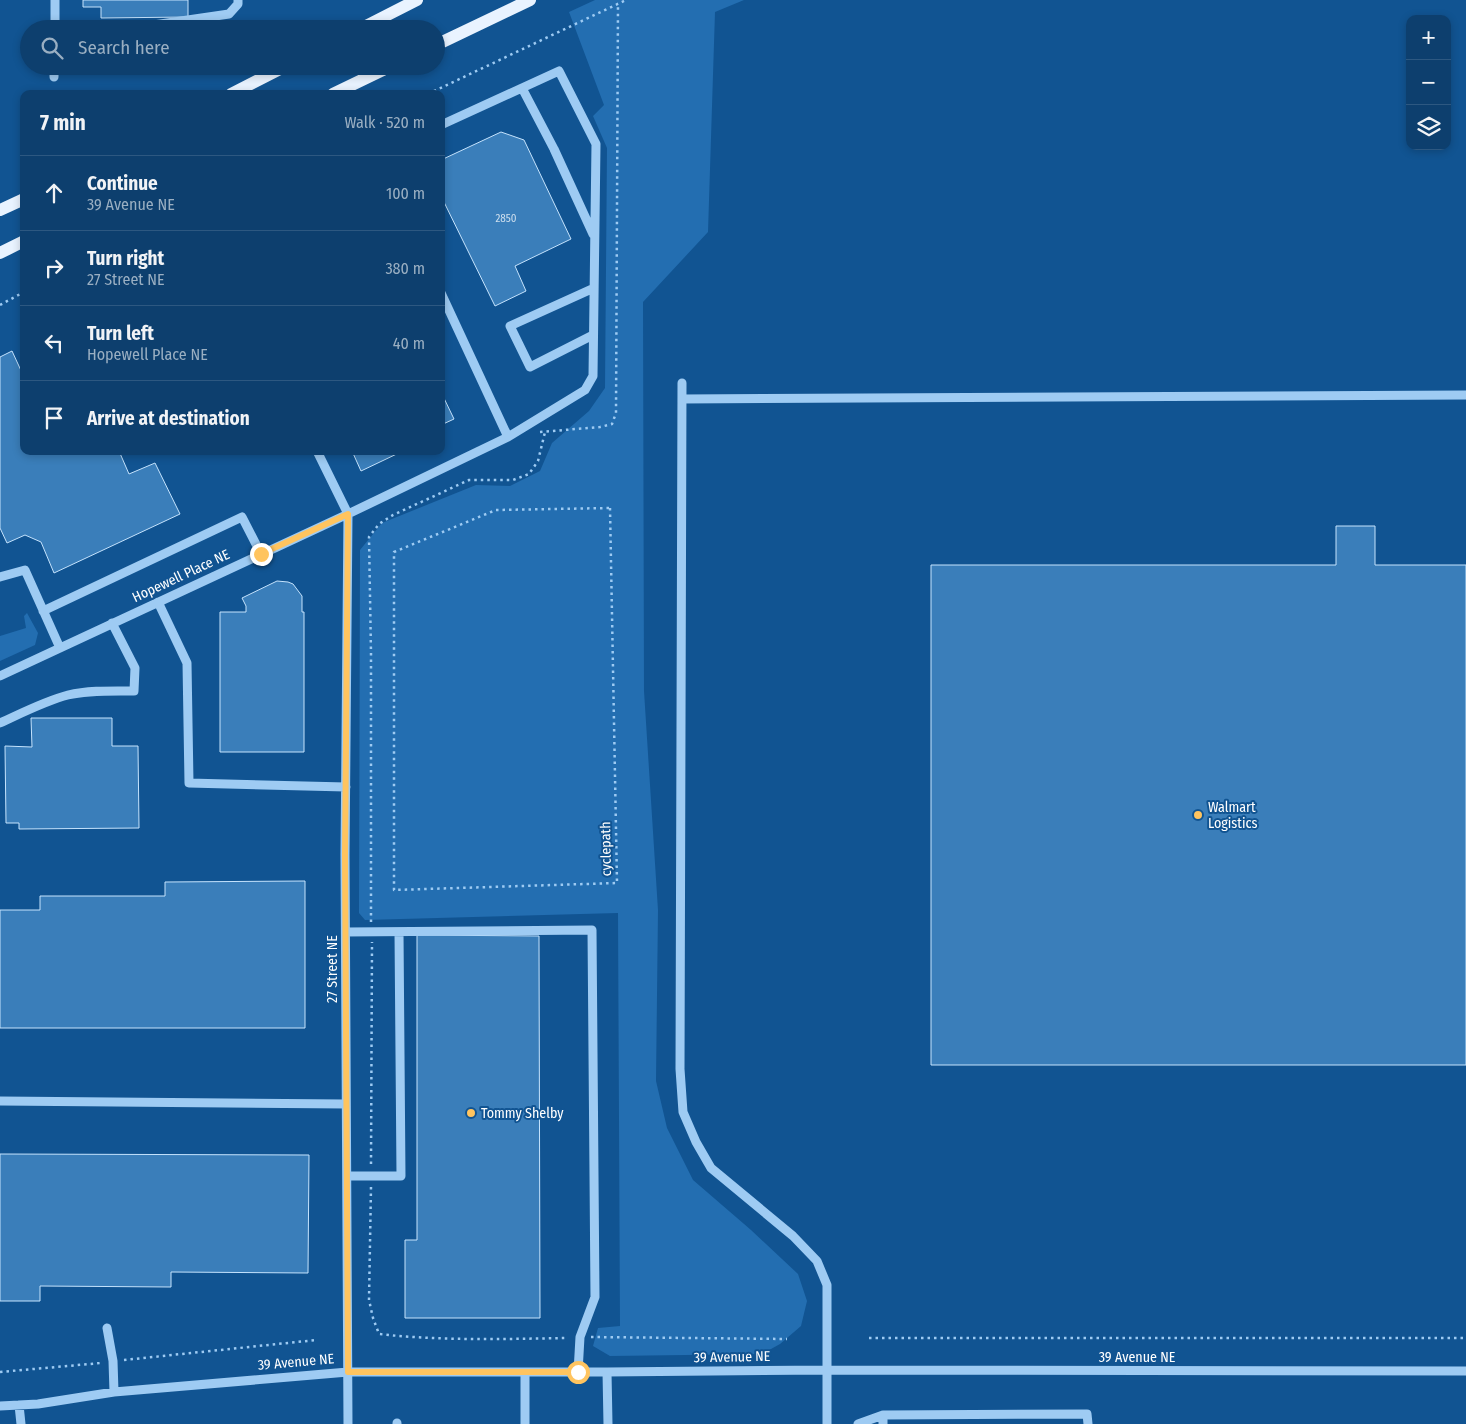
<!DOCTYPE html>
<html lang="en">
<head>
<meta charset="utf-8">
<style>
	:root { --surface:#0d3f6e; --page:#1b4a76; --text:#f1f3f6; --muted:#9aafc2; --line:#2d5881 }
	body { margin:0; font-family:"Fira Sans Condensed",sans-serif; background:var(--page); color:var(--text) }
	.controls { position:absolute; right:15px; top:15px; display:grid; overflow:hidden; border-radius:10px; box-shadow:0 2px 8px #0003 }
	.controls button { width:45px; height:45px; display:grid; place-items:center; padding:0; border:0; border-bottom:1px solid var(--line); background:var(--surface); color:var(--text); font:25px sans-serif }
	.stop { position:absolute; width:15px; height:15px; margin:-11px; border:4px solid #ffc45f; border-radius:50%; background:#fff }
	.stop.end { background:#ffc45f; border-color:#fff; box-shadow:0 1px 5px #0008 }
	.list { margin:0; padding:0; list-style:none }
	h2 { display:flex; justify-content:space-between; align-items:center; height:65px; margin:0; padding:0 20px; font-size:21px }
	h2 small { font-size:16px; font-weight:400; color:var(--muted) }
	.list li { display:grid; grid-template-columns:32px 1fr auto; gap:15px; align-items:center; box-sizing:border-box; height:75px; padding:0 20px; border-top:1px solid var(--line) }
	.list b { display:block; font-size:19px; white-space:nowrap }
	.list p { margin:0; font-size:16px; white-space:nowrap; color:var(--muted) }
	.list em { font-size:16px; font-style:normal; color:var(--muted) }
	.icon { flex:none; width:28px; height:28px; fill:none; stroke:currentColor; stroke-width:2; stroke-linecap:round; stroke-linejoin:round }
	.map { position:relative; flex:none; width:1466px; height:1424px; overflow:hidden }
	.search { position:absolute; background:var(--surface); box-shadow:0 2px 8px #0003; left:20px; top:20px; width:425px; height:55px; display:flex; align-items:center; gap:12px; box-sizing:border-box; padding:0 18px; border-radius:28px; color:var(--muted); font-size:19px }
	.panel { position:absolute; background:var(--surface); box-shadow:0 2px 8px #0003; left:20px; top:90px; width:425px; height:365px; border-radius:10px }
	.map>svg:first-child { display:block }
</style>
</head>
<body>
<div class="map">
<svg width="1466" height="1424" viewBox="0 0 1466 1424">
	<rect width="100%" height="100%" fill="#115492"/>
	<path fill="#236eb1" d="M 595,0 L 744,0 L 715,12 L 708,232 L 643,302 L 644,691 L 658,910 L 656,1081 L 667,1128 L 693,1180 L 751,1230 L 798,1274 L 807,1301 L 801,1326 L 780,1344 L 762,1354 L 610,1356 L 593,1346 L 598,1328 L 620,1326 L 618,913 L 365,920 L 359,913 L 360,550 L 382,523 L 476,485 L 510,486 L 540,471 L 552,443 L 589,411 L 605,388 L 607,148 L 593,116 L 604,105 L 569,12 Z
		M 27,613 L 38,633 L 35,645 L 0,661 L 0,636 L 26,628 L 24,616 Z"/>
	<path fill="#3a7eba" stroke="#c5e3fd" d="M 83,0 L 188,0 L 188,17 L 101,18 L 101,7 L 83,7 Z
		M 501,132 L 524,140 L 571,239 L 515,266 L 526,291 L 495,306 L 441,196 L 441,160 Z
		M 12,351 L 24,377 L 24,451 L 119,451 L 129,474 L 155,463 L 180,514 L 54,573 L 41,542 L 25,535 L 7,543 L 0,528 L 0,357 Z
		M 441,392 L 454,419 L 441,425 Z
		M 352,451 L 403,451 L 361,471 Z
		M 1336,526 L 1375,526 L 1375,565 L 1466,565 L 1466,1065 L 931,1065 L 931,565 L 1336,565 Z
		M 277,581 L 288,582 L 293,584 L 302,596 L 302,612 L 304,612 L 304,752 L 220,752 L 220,612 L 246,612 L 246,606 L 242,598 Z
		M 31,718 L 112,718 L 112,746 L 138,746 L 139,828 L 19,829 L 19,823 L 6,823 L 5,746 L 32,747 Z
		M 305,881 L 305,1028 L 0,1028 L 0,910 L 40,910 L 40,896 L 165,896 L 165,882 Z
		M 417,935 L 539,936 L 540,1318 L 405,1318 L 405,1240 L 417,1240 Z
		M 0,1154 L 309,1155 L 308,1273 L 171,1272 L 171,1287 L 40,1286 L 40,1301 L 0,1301 Z"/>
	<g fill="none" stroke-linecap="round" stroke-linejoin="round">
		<path stroke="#9ecbf3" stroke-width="2.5" stroke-dasharray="2.5 4" stroke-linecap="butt" d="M 428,94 L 626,0
			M 0,305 L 24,292
			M 540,432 L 600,427 L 612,424 L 616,413 L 618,4
			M 610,508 L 617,883 L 394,890 L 394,552 L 496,510 Z
			M 371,922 L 371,653 L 369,537 L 379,524 L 393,515 L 469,480 L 513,480 L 529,474 L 538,461 L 545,432
			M 371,1164 L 372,942
			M 371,1187 L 369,1300 L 373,1318 L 379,1334 C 442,1341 505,1339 568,1338
			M 591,1337 L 787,1339
			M 869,1338 L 1466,1338
			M 124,1360 L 316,1340
			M 0,1372 L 101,1363"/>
		<path stroke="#9ecbf3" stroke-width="9" d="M 55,29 L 55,0
			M 126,29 L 229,14 L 238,4 L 238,0
			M 54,77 L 54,66
			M 522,88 L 554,149 L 593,234
			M 441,293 L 508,437
			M 593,335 L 530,367 L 510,326 L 594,288
			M 682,383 L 680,1069 L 683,1112 L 696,1142 L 711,1168 L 793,1236 L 817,1261 L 827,1285 L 827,1424
			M 682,399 L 1466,395
			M 317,451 L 348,514 L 345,855 L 348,1424
			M 0,577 L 25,570 L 60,648
			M 158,602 L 187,663 L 189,783 L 346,787
			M 43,611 L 242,517 L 261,554
			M 0,676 L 348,514 L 508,437 L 585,390 L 593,376 L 596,144 L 559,71 L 441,125
			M 0,723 C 22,713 45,701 68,695 C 89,690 113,691 134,691 L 135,668 L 112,623
			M 346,932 L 592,930 L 595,1297 L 580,1337 L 578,1372
			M 0,1101 L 346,1104
			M 347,1176 L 401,1176 L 399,932
			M 107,1328 L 113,1361 L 114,1392
			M 525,1372 L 525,1424
			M 607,1372 L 608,1424
			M 19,1405 L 21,1424
			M 0,1406 L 38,1404 L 114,1392 L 348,1372 L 607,1372 L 828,1370 L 1466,1371
			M 397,1423 L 397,1424
			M 858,1424 L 883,1415
			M 883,1424 L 883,1415 L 1087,1414 L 1088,1424"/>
		<path stroke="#e9f3ff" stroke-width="12" d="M 360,29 L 417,0
			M 436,45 L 530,0
			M 231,94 L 286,66
			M 333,94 L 391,66
			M 0,210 L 24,199
			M 0,253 L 24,241"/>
	</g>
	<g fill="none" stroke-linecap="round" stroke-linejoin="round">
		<path stroke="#ffc45f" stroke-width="6" d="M 261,554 L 348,514 L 345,855 L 348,1372 L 578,1372"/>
	</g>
	<g fill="#ffc45f" stroke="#115492" stroke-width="2">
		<circle cx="1198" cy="815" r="5"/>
		<circle cx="471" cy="1113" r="5"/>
	</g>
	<g text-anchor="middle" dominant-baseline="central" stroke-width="4" stroke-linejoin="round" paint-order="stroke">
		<g font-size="11" fill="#cedfee">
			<text x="506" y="218">2850</text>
		</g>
		<g font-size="14" fill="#fff" stroke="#115492">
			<text transform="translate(181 576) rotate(-25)">Hopewell Place NE</text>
			<text transform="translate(606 849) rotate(-91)">cyclepath</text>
			<text transform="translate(332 969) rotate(-90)">27 Street NE</text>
			<text transform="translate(732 1357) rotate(-1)">39 Avenue NE</text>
			<text x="1137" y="1357">39 Avenue NE</text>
			<text transform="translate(296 1362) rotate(-5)">39 Avenue NE</text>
		</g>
		<g font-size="14" fill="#fff" stroke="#115492" text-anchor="start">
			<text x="1208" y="807">Walmart<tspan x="1208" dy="16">Logistics</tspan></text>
			<text x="481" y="1113">Tommy Shelby</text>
		</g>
	</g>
</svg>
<div class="controls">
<button>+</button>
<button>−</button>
<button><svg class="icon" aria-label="layers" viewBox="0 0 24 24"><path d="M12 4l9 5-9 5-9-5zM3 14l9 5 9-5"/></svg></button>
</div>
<div class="stop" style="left:578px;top:1372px"></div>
<div class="stop end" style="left:261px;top:554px"></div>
<div class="search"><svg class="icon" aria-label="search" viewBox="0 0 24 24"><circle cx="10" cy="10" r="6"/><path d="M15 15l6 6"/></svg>Search here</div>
<section class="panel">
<h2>7 min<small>Walk · 520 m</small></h2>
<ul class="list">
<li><svg class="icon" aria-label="ahead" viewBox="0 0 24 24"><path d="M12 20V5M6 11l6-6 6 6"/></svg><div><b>Continue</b><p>39 Avenue NE</p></div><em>100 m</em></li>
<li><svg class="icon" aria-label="right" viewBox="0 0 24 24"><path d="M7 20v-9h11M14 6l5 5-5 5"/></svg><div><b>Turn right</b><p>27 Street NE</p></div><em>380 m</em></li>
<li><svg class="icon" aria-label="left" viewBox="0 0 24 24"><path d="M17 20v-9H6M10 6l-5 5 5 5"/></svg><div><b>Turn left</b><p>Hopewell Place NE</p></div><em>40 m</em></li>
<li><svg class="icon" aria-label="arrive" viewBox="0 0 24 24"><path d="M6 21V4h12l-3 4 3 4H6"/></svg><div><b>Arrive at destination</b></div></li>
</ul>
</section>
</div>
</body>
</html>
